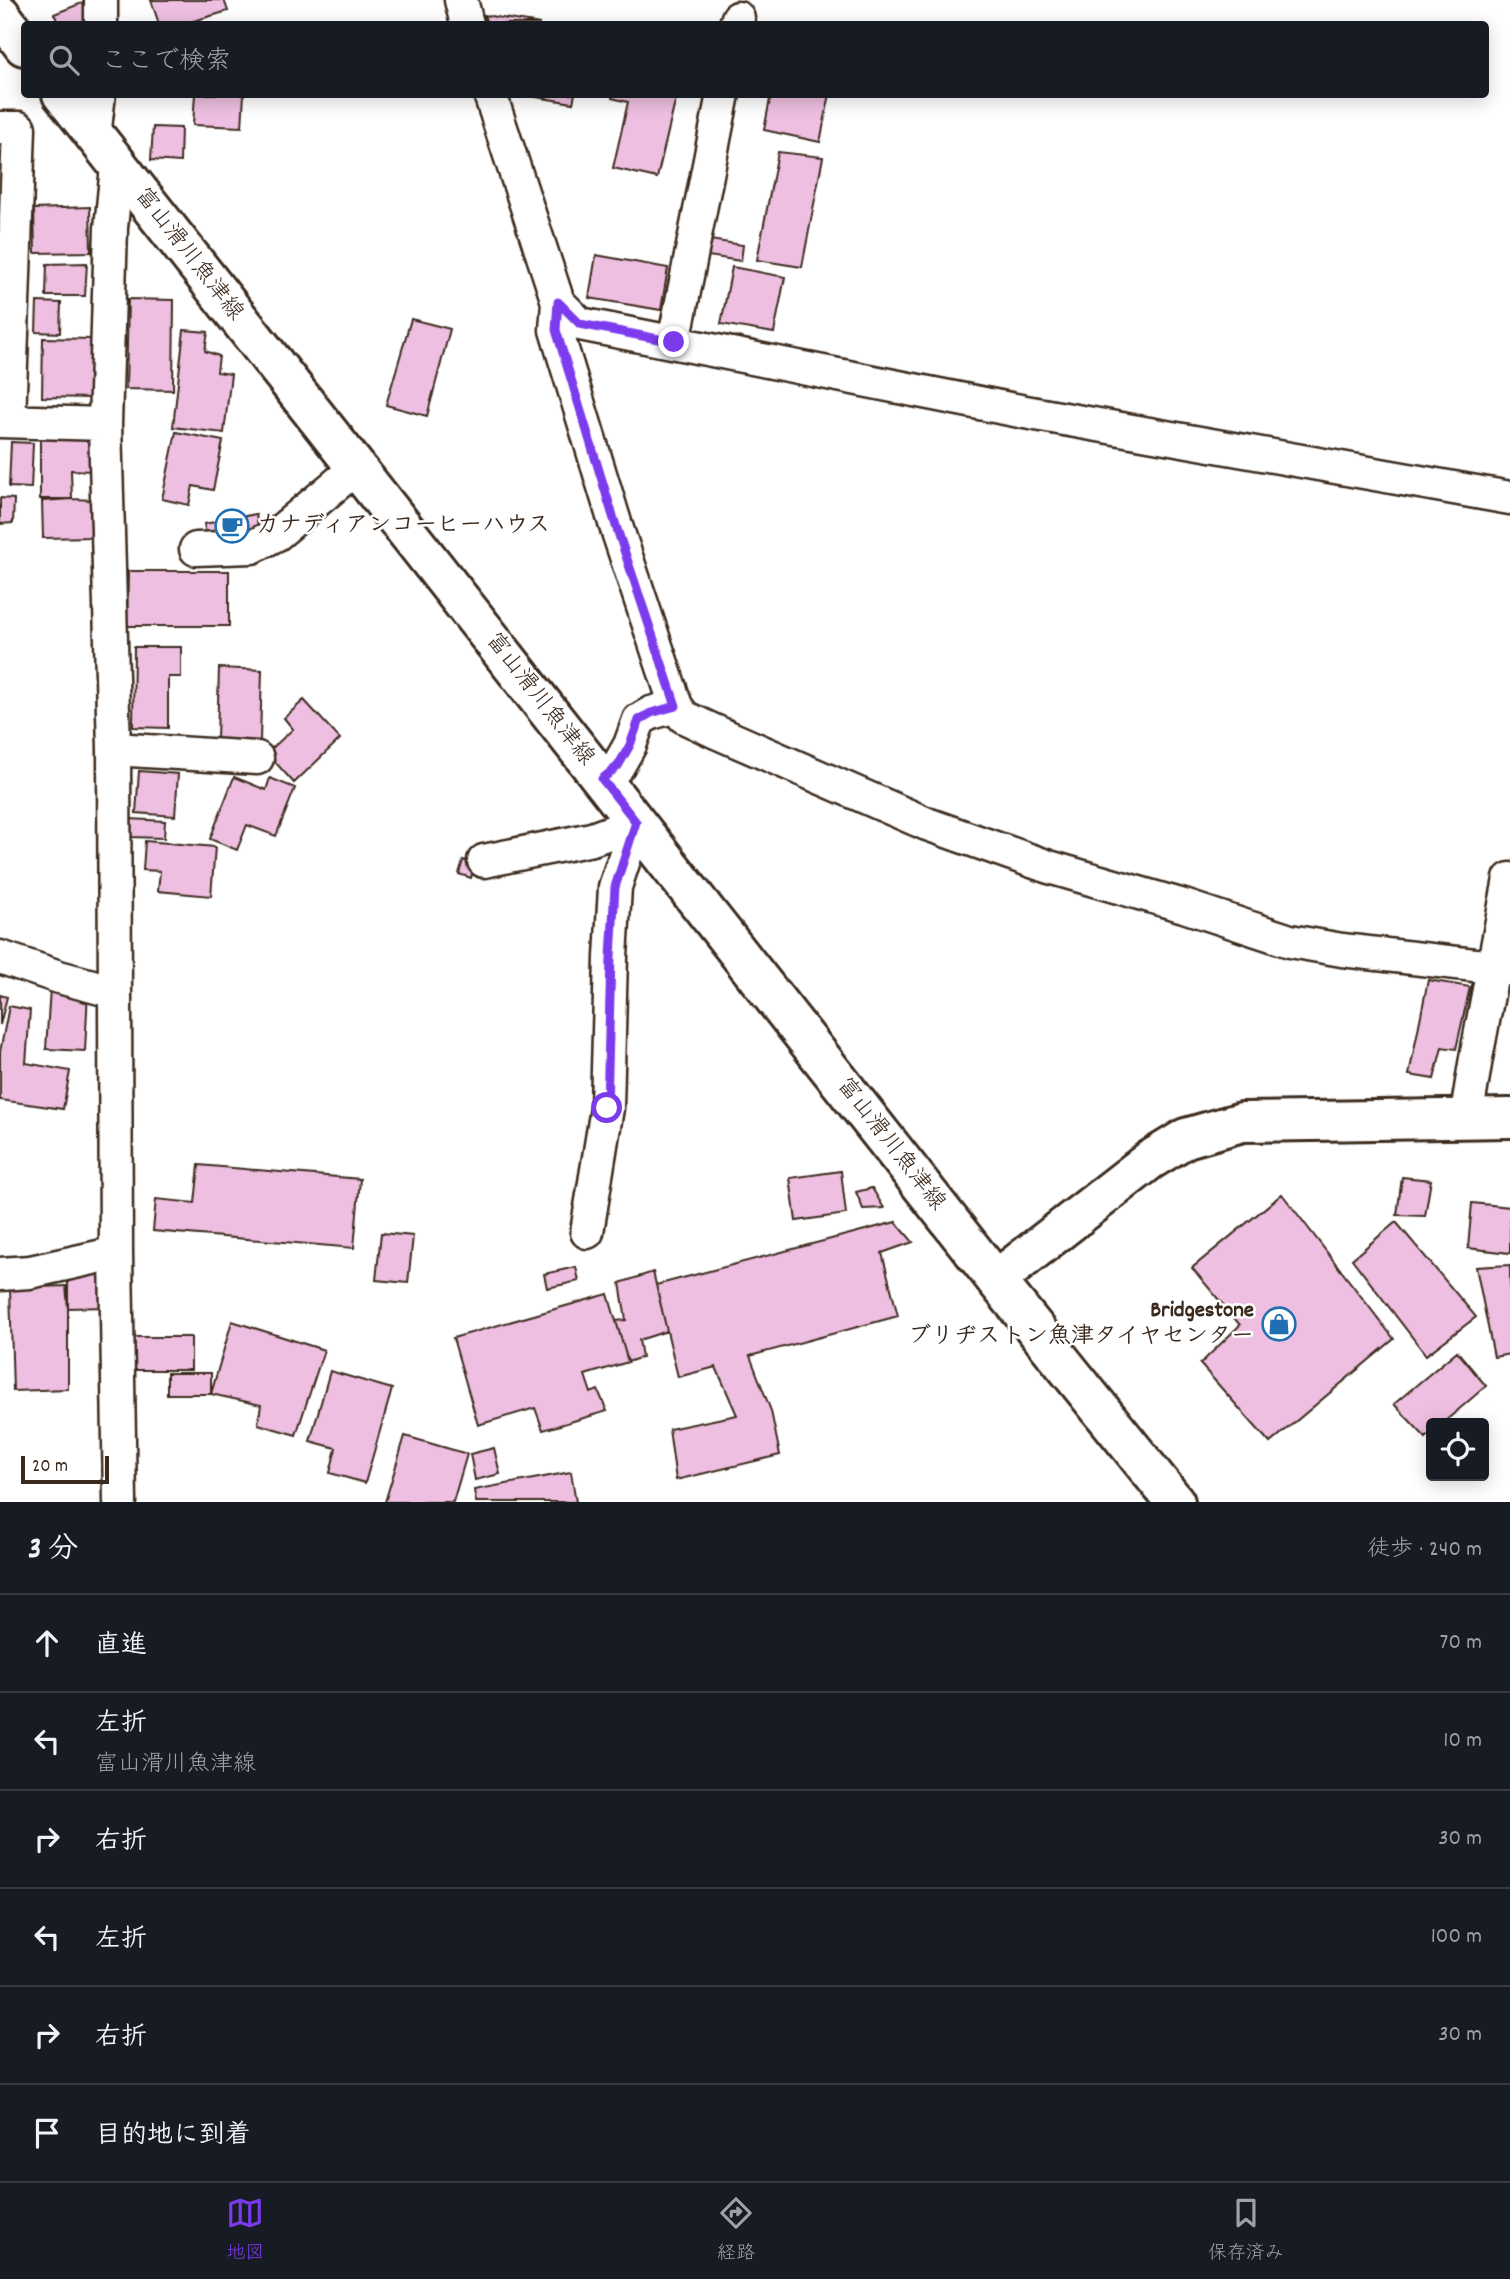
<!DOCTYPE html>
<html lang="ja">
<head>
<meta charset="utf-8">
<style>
	:root { --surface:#171b24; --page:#20242c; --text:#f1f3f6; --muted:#9ea1a6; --line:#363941; --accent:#7c3aed }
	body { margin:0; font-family:Dekko,"Klee One",sans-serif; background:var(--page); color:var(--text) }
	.controls { position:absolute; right:21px; bottom:21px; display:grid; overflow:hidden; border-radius:7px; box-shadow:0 4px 18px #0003 }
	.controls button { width:63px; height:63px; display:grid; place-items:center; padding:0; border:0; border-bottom:2px solid var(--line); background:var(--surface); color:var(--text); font:35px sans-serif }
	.scale { position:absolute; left:21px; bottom:18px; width:88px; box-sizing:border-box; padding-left:7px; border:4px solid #3b2a1e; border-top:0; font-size:19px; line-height:24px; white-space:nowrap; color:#3b2a1e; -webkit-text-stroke:5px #fff; paint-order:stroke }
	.stop { position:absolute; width:21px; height:21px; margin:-16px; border:5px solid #7c3aed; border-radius:50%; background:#fff }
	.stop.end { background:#7c3aed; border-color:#fff; box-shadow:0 2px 7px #0008 }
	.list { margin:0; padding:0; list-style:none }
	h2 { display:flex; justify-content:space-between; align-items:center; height:91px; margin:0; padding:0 28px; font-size:30px }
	h2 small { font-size:23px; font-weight:400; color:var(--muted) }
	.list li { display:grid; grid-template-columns:46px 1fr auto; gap:21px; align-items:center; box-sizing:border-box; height:98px; padding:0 28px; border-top:2px solid var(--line) }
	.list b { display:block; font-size:26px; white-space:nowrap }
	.list p { margin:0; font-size:23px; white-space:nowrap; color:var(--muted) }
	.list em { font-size:23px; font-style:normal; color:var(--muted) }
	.icon { flex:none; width:38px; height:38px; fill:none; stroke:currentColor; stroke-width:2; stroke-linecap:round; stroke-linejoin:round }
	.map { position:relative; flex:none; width:1510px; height:1502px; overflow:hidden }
	.search { position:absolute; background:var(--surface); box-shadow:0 4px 18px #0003; left:21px; right:21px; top:21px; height:77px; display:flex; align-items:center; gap:18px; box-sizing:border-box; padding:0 24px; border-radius:7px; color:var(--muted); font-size:26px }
	.sheet { height:679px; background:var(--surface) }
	nav { display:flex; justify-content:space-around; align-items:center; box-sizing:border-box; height:98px; border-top:2px solid var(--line); background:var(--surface); font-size:19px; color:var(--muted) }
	nav a { display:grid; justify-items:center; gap:4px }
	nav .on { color:var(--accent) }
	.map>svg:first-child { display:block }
</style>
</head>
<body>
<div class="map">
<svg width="1510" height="1502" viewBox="0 0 1510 1502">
	<rect width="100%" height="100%" fill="#fff"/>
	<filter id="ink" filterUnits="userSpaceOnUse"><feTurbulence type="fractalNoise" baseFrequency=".0143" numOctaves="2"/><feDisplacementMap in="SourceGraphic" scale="14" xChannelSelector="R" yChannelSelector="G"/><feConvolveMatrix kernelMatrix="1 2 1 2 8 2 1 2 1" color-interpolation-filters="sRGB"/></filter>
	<g filter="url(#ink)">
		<path fill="#efbfe1" stroke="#3b2a1e" stroke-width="2" d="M 151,0 L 224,0 L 228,11 L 183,24 L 159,24 Z
			M 87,1 L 96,24 L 59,24 L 54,14 Z
			M 484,15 L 540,24 L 487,24 Z
			M 195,94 L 244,94 L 242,127 L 193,125 Z
			M 518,94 L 575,94 L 573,103 Z
			M 613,94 L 677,94 L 657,178 L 613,168 L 628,102 L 612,98 Z
			M 771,94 L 830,94 L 820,142 L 764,130 Z
			M 153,127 L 181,128 L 180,162 L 151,160 Z
			M 778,152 L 823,157 L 802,267 L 757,260 Z
			M 90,207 L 91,252 L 35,253 L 34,209 Z
			M 710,240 L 743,245 L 741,261 L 708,256 Z
			M 596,255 L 668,268 L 661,310 L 589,298 Z
			M 87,263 L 85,296 L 46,296 L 47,264 Z
			M 732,267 L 785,277 L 774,333 L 721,324 Z
			M 128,299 L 174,300 L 173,390 L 126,389 Z
			M 37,302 L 61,303 L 60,333 L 36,332 Z
			M 411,319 L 450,329 L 427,416 L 386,405 Z
			M 184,330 L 208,332 L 205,351 L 219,356 L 217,372 L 231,374 L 224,433 L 173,427 Z
			M 43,338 L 92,339 L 91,398 L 42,397 Z
			M 176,432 L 223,441 L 213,490 L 193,486 L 189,505 L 162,499 Z
			M 40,438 L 92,438 L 92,471 L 71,470 L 72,499 L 40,499 Z
			M 11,442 L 33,443 L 31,488 L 9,487 Z
			M 0,498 L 14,499 L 13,523 L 0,524 Z
			M 72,499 L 93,500 L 94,537 L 43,538 L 42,501 Z
			M 256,514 L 259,531 L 207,540 L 204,524 Z
			M 128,571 L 229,571 L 229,626 L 127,626 Z
			M 134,647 L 181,647 L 181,677 L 168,677 L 168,728 L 133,727 Z
			M 219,668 L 262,670 L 260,741 L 217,740 Z
			M 304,700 L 340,739 L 294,783 L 267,753 L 293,729 L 284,718 Z
			M 139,771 L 178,774 L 175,816 L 136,813 Z
			M 234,777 L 266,790 L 270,778 L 295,788 L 276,836 L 247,825 L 237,850 L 210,839 Z
			M 130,819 L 165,821 L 164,838 L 129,837 Z
			M 145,841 L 215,847 L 211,896 L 158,891 L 160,871 L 143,870 Z
			M 463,860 L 475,864 L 471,878 L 459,874 Z
			M 1428,980 L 1470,987 L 1456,1049 L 1442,1047 L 1434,1079 L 1409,1075 Z
			M 50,988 L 88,991 L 85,1051 L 46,1049 Z
			M 0,995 L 7,997 L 0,1025 Z
			M 9,1006 L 30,1010 L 26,1063 L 70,1071 L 63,1109 L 0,1100 L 0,1052 Z
			M 199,1165 L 360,1179 L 354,1248 L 153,1231 L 156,1199 L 195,1203 Z
			M 841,1171 L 846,1214 L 796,1221 L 790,1178 Z
			M 1402,1177 L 1431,1180 L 1425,1216 L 1397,1215 Z
			M 872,1188 L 884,1208 L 863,1209 L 856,1192 Z
			M 1282,1194 L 1394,1339 L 1270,1443 L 1200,1364 L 1240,1325 L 1192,1268 Z
			M 1472,1203 L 1510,1207 L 1510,1253 L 1468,1248 Z
			M 896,1222 L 913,1242 L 882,1253 L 898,1316 L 750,1356 L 771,1411 L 780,1455 L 676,1480 L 669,1429 L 737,1415 L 716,1367 L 678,1377 L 656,1285 Z
			M 1396,1222 L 1476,1317 L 1426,1355 L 1352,1259 Z
			M 381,1233 L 413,1236 L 408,1283 L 376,1280 Z
			M 1510,1265 L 1510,1354 L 1494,1357 L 1476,1267 Z
			M 576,1267 L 579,1281 L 547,1288 L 544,1274 Z
			M 653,1272 L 667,1331 L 639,1340 L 642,1357 L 628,1362 L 616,1321 L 626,1320 L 620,1283 Z
			M 68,1274 L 106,1274 L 106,1307 L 68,1308 Z
			M 66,1286 L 68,1308 L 68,1389 L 13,1391 L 10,1288 Z
			M 608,1294 L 628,1362 L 585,1375 L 591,1393 L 598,1390 L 607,1411 L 543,1430 L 535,1408 L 478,1425 L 453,1338 Z
			M 232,1321 L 324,1350 L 296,1435 L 258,1424 L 261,1405 L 211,1394 Z
			M 130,1337 L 191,1337 L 191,1370 L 130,1370 Z
			M 1457,1351 L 1486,1386 L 1443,1423 L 1431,1423 L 1431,1433 L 1426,1438 L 1394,1404 Z
			M 330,1371 L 392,1389 L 365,1483 L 330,1473 L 336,1448 L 310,1441 Z
			M 167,1373 L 211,1373 L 211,1394 L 167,1394 Z
			M 405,1436 L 467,1454 L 453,1502 L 385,1502 Z
			M 494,1448 L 500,1474 L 475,1480 L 470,1454 Z
			M 571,1472 L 576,1502 L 476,1502 L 474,1490 Z"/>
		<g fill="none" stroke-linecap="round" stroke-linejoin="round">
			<defs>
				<path id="minor" d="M 101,0 L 101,24
					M 461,0 L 467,24
					M 736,24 L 738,18
					M 490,94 L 558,302 L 580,324 L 1025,412 L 1510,498
					M 0,128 L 19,128 L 9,421
					M 94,137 L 99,94
					M 117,166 L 111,228 L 105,424 L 114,749 L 116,1253 L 120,1502
					M 558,302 L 556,330 L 616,526 L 676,706
					M 674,342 L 723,94
					M 0,421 L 105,424
					M 196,549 L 252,547 L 277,534 L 356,468
					M 114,749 L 257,758
					M 602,779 L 618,766 L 630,745 L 639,720 L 651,713 L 676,706 L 684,717 L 714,731 L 927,824 L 1049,867 L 1184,906 L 1290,941 L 1342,950 L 1510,969
					M 484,861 L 592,839 L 636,823
					M 0,957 L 59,977 L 115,992
					M 1466,1119 L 1476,1058 L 1510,879
					M 587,1232 L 607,1108 L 611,957 L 615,887 L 636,823
					M 0,1274 L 30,1272 L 116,1253"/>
				<path id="tertiary" d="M 996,1280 L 1150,1160 L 1186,1138 L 1242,1122 L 1510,1118"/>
				<path id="secondary" d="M 0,14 L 24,46
					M 62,94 L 996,1280 L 1175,1502"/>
			</defs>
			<use href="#minor" stroke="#3b2a1e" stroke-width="37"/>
			<use href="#tertiary" stroke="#3b2a1e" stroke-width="44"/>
			<use href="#secondary" stroke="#3b2a1e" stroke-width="44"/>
			<use href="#minor" stroke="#fff" stroke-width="32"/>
			<use href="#tertiary" stroke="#fff" stroke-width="38"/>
			<use href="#secondary" stroke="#fff" stroke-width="38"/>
		</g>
	</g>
	<g fill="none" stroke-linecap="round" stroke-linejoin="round" filter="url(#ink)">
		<path stroke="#7c3aed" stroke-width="9" d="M 607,1108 L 611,957 L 615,887 L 636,822 L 602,779 L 618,766 L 630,745 L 639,720 L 651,713 L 676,706 L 616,526 L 556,330 L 558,302 L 580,324 L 674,342"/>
	</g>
	<defs>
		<symbol id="cafe-ring" viewBox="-11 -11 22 22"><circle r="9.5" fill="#fff" stroke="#1f6fb2" stroke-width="1.5"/><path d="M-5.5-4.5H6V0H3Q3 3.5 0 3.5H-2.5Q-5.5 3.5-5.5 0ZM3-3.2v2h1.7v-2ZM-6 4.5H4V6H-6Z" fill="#1f6fb2"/></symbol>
		<symbol id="shop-ring" viewBox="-11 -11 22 22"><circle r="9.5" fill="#fff" stroke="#1f6fb2" stroke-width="1.5"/><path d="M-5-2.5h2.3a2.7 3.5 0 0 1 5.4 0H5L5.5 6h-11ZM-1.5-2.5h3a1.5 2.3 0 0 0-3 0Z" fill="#1f6fb2"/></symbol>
	</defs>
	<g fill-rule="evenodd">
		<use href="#cafe-ring" x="213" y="507" width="38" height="38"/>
		<use href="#shop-ring" x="1260" y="1305" width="38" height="38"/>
	</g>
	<g text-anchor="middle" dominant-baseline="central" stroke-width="5" stroke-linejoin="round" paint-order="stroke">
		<g font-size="23" fill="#3b2a1e" stroke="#fff">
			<text transform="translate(188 255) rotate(52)">富山滑川魚津線</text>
			<text transform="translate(539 700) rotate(52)">富山滑川魚津線</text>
			<text transform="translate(890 1145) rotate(52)">富山滑川魚津線</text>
		</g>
		<g font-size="23" font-weight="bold" fill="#3b2a1e" stroke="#fff" text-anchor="start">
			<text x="256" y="526">カナディアンコーヒーハウス</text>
			<text x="1254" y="1311" text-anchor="end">Bridgestone<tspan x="1254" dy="26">ブリヂストン魚津タイヤセンター</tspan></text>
		</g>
	</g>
</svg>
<div class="controls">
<button><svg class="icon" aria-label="locate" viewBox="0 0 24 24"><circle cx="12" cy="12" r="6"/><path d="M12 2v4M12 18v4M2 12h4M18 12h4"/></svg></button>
</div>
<div class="scale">20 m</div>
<div class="stop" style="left:607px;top:1108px"></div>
<div class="stop end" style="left:674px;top:342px"></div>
<div class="search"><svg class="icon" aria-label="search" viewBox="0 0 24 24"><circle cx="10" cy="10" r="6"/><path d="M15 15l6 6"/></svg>ここで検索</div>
</div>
<section class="sheet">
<h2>3 分<small>徒歩 · 240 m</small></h2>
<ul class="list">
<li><svg class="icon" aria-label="ahead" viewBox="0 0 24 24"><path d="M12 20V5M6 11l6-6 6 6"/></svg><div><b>直進</b></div><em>70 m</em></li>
<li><svg class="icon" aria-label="left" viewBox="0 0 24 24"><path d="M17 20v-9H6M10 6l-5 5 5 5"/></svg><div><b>左折</b><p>富山滑川魚津線</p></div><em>10 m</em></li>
<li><svg class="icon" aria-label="right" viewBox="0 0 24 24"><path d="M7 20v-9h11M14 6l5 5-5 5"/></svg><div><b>右折</b></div><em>30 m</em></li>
<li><svg class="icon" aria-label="left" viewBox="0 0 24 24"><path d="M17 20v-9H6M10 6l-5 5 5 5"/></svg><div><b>左折</b></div><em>100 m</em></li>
<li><svg class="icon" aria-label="right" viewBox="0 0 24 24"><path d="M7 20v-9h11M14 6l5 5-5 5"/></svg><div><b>右折</b></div><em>30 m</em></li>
<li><svg class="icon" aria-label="arrive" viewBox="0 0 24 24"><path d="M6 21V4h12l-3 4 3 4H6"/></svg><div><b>目的地に到着</b></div></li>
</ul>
</section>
<nav>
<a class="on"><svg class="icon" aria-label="map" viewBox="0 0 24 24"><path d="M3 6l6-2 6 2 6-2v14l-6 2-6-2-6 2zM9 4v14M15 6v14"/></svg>地図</a>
<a><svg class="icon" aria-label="directions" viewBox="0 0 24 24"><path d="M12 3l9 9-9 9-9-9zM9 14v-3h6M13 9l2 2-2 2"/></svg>経路</a>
<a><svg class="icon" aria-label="saved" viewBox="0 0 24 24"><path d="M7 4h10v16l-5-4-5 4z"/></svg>保存済み</a>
</nav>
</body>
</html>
